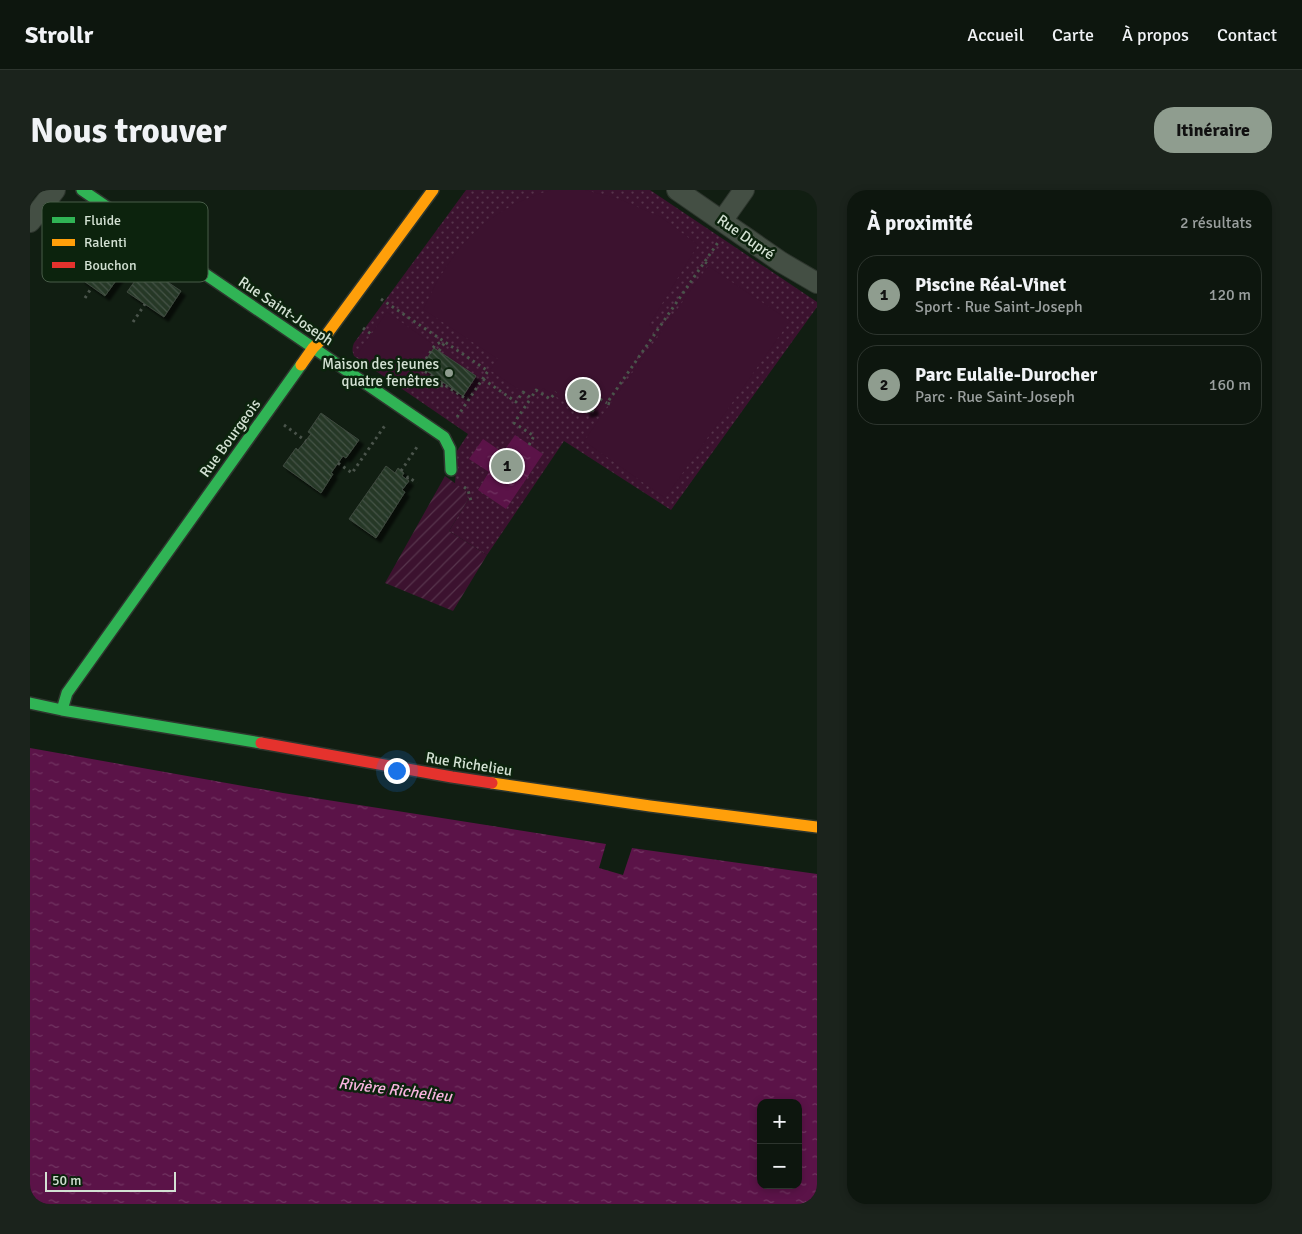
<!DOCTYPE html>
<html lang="fr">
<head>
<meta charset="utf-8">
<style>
	:root { --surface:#0d160e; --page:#1b231c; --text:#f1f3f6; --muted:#9a9f9e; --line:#2d352e; --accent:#8f9d8f }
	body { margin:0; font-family:Signika,sans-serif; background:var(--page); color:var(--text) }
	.controls { position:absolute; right:15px; bottom:15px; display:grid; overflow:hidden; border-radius:10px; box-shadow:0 2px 8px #0003 }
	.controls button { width:45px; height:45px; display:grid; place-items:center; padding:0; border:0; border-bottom:1px solid var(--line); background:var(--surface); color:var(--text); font:25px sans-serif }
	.scale { position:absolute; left:15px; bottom:12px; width:131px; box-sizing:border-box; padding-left:5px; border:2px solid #d3e1d3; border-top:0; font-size:14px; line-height:18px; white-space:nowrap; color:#d3e1d3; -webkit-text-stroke:4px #0c230d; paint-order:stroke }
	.you { position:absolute; left:366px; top:580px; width:18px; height:18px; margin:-12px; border:4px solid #fff; border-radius:50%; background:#1a73e8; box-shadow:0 0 0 8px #1a73e833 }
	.badge { display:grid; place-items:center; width:32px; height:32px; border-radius:50%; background:var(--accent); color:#111; font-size:16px; font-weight:700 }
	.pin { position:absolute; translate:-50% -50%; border:2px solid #fff; box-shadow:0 1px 5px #0006 }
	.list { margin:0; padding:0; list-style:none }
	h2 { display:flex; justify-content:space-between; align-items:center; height:65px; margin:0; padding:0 20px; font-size:21px }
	h2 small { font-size:16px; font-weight:400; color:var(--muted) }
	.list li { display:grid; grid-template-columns:32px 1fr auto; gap:15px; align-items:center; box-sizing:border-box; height:80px; margin:0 10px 10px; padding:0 10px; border:1px solid var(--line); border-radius:20px }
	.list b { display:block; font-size:19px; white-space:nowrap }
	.list p { margin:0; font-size:16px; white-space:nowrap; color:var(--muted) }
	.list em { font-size:16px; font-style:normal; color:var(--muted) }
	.map { position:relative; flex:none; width:787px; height:1014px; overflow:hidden; border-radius:20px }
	header { display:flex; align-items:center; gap:30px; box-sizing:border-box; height:70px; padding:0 25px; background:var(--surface); border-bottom:1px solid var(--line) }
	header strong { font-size:24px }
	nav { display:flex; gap:28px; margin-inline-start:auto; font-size:18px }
	.intro { display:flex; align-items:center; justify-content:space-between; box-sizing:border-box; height:120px; padding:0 30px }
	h1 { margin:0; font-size:35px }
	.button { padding:12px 22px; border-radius:20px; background:var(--accent); color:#111; font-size:18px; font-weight:700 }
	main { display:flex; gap:30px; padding:0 30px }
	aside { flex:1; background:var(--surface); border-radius:20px; box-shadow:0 2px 8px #0003 }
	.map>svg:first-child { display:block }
</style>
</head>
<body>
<header>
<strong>Strollr</strong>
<nav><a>Accueil</a><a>Carte</a><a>À propos</a><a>Contact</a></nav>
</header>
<div class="intro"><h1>Nous trouver</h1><a class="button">Itinéraire</a></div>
<main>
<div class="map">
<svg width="787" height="1014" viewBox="0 0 787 1014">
	<defs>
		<pattern id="grass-dots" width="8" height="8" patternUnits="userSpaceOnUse" patternTransform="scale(1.25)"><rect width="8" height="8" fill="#3c122f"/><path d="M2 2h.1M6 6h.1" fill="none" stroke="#57344c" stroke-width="1.8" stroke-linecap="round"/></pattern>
		<pattern id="garden-furrows" width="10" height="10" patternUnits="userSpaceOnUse" patternTransform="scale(1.25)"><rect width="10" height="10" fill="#3c122f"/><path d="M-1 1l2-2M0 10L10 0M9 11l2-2" fill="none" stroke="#57344c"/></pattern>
		<pattern id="water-ripples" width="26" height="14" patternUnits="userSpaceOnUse" patternTransform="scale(1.25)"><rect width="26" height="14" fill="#5b1348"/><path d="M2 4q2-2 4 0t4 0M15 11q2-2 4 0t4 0" fill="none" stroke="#723562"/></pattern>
		<pattern id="building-back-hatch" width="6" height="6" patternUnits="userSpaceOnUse" patternTransform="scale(1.25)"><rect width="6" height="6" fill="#263828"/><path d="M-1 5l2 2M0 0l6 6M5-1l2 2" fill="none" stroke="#455446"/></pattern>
		<filter id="shadow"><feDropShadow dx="4.5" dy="4.5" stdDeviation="1" flood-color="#0009"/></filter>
	</defs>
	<rect width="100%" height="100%" fill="#111e12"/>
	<path fill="url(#grass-dots)" d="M 436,0 L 620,0 L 787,112 L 787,117 L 641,320 L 534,251 L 457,365 L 419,341 L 438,310 L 436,301 L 425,294 L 427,261 L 438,244 L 324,166 C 322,161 322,158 324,153 Z"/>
	<path fill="url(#garden-furrows)" d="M 415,286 L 436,301 L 438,310 L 419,341 L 457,365 L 423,421 L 355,393 Z"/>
	<path fill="#3c122f" d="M 521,0 L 555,0 L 589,9 L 631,27 L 668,55 L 619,135 L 625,139 L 575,219 L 553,224 L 513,198 L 504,210 L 460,180 L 468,169 L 393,119 C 400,107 405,93 413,82 C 439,40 473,14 521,0 Z
		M 678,76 L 760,131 L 635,308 L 554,251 Z
		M 357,122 L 404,155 L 374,199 L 326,166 Z"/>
	<path fill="url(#water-ripples)" fill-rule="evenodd" d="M 485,245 L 513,264 L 476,319 L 448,300 L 459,282 L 439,269 L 453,249 L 472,262 L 474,261 Z
		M 0,558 L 253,603 L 576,654 L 569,678 L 593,685 L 602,658 L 787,684 L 787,1014 L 0,1014 ZM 731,913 L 768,913 L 768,995 L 731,995 Z"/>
	<path fill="url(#building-back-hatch)" stroke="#3e493e" filter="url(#shadow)" d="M 77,50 L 103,67 L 75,106 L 51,89 Z
		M 115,77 L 151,101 L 134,127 L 97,102 Z
		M 404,158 L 446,186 L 433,206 L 391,177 Z
		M 563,216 L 564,221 L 556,223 L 555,218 Z
		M 291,223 L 329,250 L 316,268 L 313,266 L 301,283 L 303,284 L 291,303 L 253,276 L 266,258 L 268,260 L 281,244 L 278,242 Z
		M 356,276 L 365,283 L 368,278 L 374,283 L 372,286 L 379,291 L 372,300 L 375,302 L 346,348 L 319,329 Z"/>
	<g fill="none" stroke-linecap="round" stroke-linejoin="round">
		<defs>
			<path id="street" d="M 647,0 L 751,72 L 787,93
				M 692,31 L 714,0
				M 0,32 L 25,0"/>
			<path id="fast" d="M 52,0 L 414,247 L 420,259 L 421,280
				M 0,513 L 32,520 L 231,553
				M 32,520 L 37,503 L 271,175"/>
			<path id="slow" d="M 271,175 L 283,158 L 297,144 L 403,0
				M 462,593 L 620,616 L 787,637"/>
			<path id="jam" d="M 231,553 L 422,587 L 462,593"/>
		</defs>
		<use href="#street" stroke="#2e362e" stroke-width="22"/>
		<use href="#fast" stroke="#2e362e" stroke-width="14"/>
		<use href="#slow" stroke="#2e362e" stroke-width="14"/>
		<use href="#jam" stroke="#2e362e" stroke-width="14"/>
		<path stroke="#4a544b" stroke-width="3" stroke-dasharray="2.5 4" stroke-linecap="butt" d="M 675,72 L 680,75
			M 55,108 L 62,97
			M 351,109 L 458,181 L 425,230
			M 103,132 L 115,114
			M 333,138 L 341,144
			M 409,161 L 415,152
			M 453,189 L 486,212 L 493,202 L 501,208 L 506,200 L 520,209 L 526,202
			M 413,194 L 390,178 L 405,155 L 413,151
			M 411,197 L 413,194 L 438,210
			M 570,209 L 577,213
			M 580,214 L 577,213 L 689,51
			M 254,235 L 276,251
			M 499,255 L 504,246 L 484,233 L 501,208
			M 308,273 L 322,283 L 356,234
			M 371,281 L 389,254
			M 377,289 L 378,287 L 387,293
			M 434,297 L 438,300 L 441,311"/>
		<use href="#street" stroke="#444f44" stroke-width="20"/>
		<use href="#fast" stroke="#30b455" stroke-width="11"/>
		<use href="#slow" stroke="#ff9f0a" stroke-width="11"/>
		<use href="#jam" stroke="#e5322d" stroke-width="11"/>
	</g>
	<circle fill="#8f9d8f" stroke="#0c230d" stroke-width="2" cx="419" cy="183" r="5"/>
	<g text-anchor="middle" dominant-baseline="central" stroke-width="5" stroke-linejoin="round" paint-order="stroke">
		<g font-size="15" fill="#d3e1d3" stroke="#0c230d">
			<text transform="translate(716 47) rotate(35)">Rue Dupré</text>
			<text transform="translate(256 121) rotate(34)">Rue Saint-Joseph</text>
			<text transform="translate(200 248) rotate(-54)">Rue Bourgeois</text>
			<text transform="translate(439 574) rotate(9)">Rue Richelieu</text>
		</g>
		<g font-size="15" fill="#d3e1d3" stroke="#0c230d" text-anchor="end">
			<text x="409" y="174">Maison des jeunes<tspan x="409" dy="17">quatre fenêtres</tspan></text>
		</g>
		<g font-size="16" font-style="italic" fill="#f7b3de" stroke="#0c230d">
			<text transform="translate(365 900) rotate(7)">Rivière Richelieu</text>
		</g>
	</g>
	<rect x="12" y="12" width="166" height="80" rx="8" fill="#0c230d" stroke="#485c48" stroke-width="1"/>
	<rect x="22" y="27" width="23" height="6" fill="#30b455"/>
	<rect x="22" y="49" width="23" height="7" fill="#ff9f0a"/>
	<rect x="22" y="72" width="23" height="6" fill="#e5322d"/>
	<g font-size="14" fill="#d3e1d3">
		<text x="54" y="35">Fluide</text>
		<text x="54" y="57">Ralenti</text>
		<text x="54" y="80">Bouchon</text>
	</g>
</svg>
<div class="controls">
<button>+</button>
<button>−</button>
</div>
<div class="scale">50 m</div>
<div class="you"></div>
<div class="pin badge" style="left:477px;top:276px">1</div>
<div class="pin badge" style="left:553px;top:205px">2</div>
</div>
<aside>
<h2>À proximité<small>2 résultats</small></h2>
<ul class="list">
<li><span class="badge">1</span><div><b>Piscine Réal-Vinet</b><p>Sport · Rue Saint-Joseph</p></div><em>120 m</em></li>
<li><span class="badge">2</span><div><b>Parc Eulalie-Durocher</b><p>Parc · Rue Saint-Joseph</p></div><em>160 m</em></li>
</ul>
</aside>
</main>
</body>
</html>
